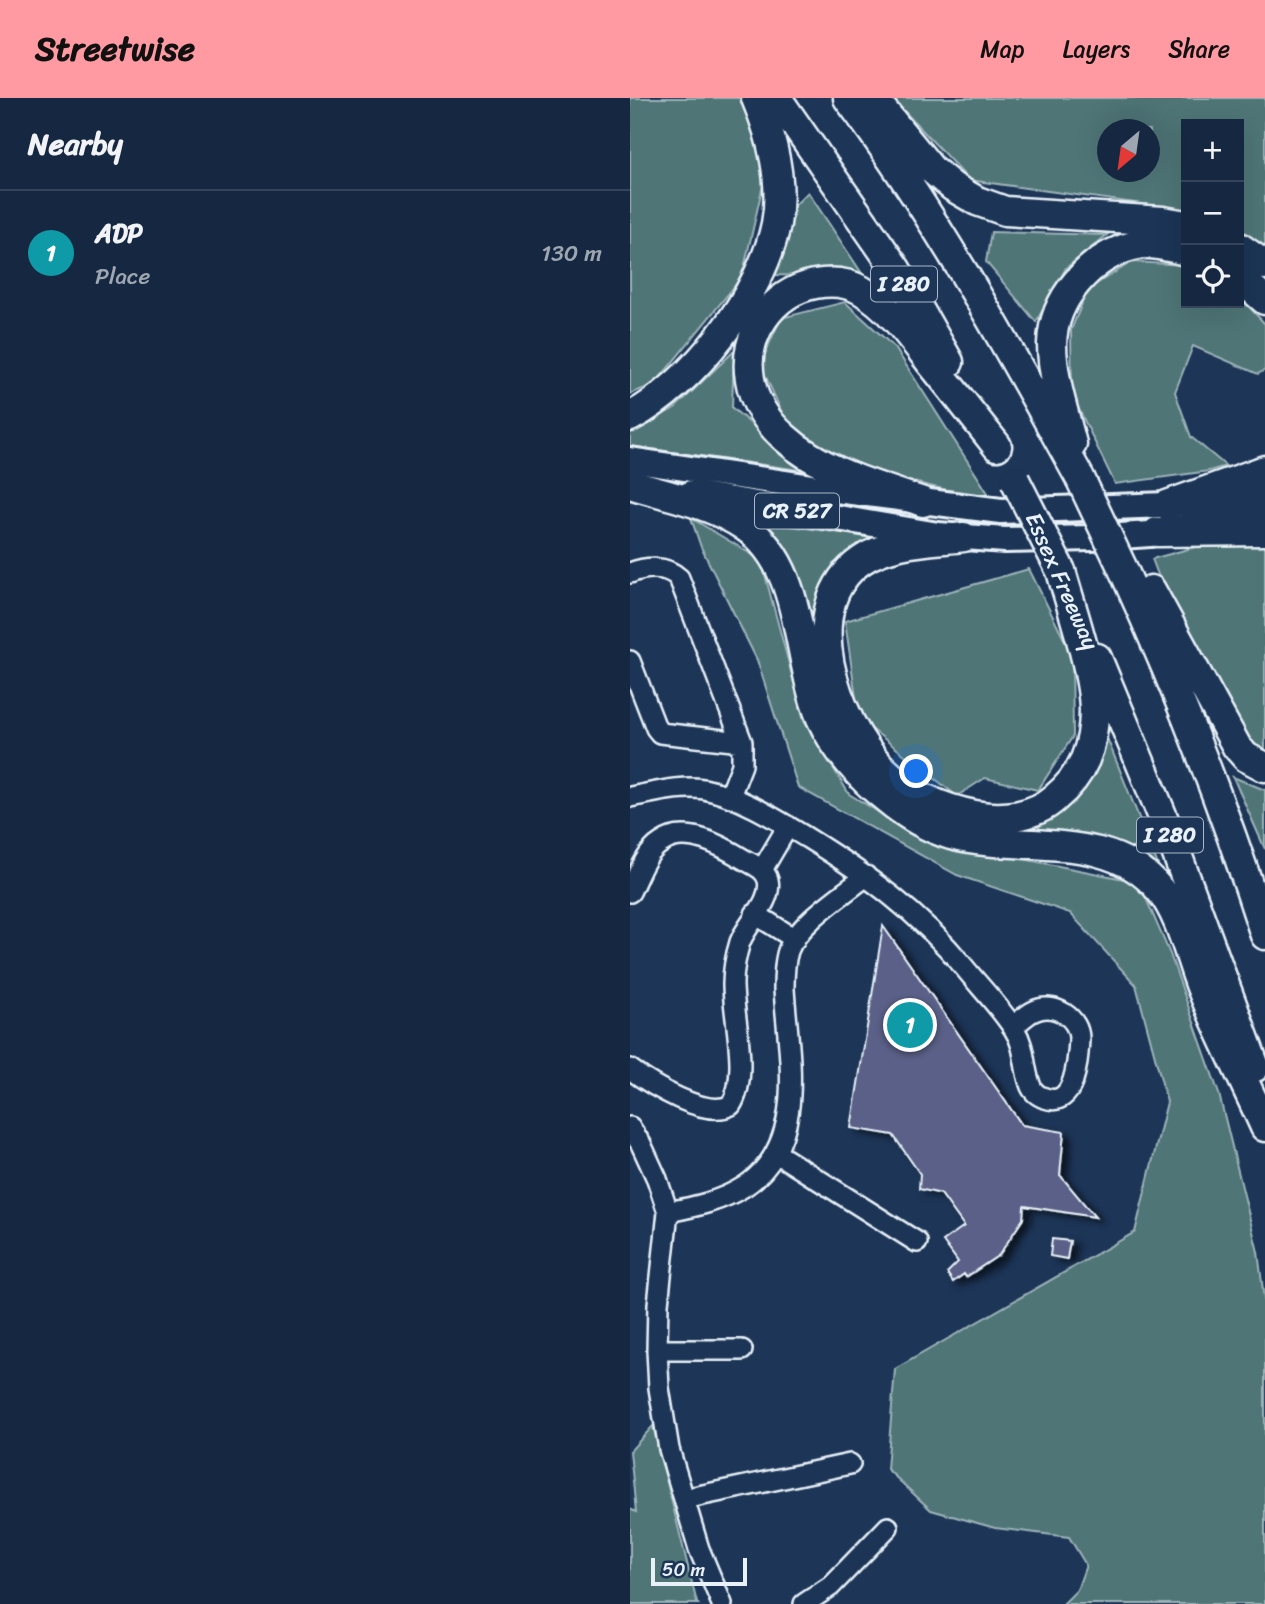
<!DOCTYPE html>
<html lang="en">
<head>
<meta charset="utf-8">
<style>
	:root { --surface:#162841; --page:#23344c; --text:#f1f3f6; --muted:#9ea6b1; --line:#35445a; --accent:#ff9aa2 }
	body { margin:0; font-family:Sriracha,sans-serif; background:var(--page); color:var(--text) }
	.controls { position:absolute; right:21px; top:21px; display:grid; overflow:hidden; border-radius:0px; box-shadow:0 7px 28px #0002 }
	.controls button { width:63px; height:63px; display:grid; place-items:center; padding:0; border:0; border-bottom:2px solid var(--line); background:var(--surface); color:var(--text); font:35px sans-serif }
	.compass { position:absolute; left:467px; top:21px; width:63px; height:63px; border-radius:50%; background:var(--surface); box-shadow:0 7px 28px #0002; rotate:209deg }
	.scale { position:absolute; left:21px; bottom:18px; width:96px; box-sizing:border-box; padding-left:7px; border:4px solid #e8f1f8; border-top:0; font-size:19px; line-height:24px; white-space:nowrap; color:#e8f1f8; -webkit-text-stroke:5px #1d3557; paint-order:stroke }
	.you { position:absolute; left:287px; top:674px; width:24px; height:24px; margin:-18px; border:5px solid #fff; border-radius:50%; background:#1a73e8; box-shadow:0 0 0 10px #1a73e833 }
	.badge { display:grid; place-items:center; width:46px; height:46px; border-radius:50%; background:var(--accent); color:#fff; font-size:23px; font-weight:700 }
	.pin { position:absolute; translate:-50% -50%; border:4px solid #fff; box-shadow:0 2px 7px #0006 }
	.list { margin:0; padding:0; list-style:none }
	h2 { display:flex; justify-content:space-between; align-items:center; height:91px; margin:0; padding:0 28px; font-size:30px }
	h2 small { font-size:23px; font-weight:400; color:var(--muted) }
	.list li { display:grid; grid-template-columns:46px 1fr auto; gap:21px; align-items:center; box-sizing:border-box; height:126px; padding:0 28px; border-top:2px solid var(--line) }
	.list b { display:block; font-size:26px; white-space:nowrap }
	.list p { margin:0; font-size:23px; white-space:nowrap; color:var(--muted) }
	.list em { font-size:23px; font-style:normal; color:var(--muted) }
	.icon { flex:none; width:38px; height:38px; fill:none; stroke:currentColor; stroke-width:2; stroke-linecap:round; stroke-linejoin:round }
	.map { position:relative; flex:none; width:635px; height:1506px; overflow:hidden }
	header { display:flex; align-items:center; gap:42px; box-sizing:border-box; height:98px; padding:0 35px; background:var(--accent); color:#111 }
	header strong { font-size:33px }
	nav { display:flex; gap:38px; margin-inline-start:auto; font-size:24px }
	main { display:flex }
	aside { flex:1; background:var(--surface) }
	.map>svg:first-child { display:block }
</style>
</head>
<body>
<header>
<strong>Streetwise</strong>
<nav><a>Map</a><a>Layers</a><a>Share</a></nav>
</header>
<main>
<aside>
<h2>Nearby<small></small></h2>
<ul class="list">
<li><span class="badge" style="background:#0f9aa8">1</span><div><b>ADP</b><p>Place</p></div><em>130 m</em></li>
</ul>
</aside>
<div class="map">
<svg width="635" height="1506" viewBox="0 0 635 1506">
	<defs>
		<filter id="shadow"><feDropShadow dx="7" dy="4" stdDeviation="3.5" flood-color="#0009"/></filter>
	</defs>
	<rect width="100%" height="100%" fill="#1d3557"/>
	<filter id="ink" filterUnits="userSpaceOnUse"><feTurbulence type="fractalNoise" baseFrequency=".0143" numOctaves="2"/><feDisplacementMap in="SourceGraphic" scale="14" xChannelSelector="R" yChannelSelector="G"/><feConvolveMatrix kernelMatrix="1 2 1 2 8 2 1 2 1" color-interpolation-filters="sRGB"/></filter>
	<g filter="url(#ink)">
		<path fill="#507577" stroke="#9cb3b8" stroke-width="2" fill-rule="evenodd" d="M 0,0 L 111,0 L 137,69 L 112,179 L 25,286 L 0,296 Z
			M 262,0 L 635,0 L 635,152 L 609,136 L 609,26 L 556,26 L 556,112 L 339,82 ZM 478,32 L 520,32 L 520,74 L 478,74 Z
			M 178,94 L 235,180 L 146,177 L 161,111 Z
			M 361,134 L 477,137 L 436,170 L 406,224 L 356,164 Z
			M 502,164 L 555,167 L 556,205 L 609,205 L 609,198 L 635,226 L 635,272 L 628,276 L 563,248 L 545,294 L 561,339 L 596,368 L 579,373 L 485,386 L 442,297 L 441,232 L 458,191 Z
			M 215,204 L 265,250 L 363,403 L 224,370 L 159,330 L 130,266 L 151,220 Z
			M 104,253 L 102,310 L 178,373 L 0,348 L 0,334 L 45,310 Z
			M 61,420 L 131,462 L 174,622 L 219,696 L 293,741 L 509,784 L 540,856 L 589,996 L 628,1154 L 635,1208 L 635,1506 L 433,1506 L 447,1492 L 456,1467 L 439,1439 L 365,1430 L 301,1412 L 257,1371 L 265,1271 L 505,1134 L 537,1004 L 506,887 L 440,815 L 327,777 L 168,689 L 127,562 L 71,449 Z
			M 129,424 L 250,440 L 203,466 L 182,542 Z
			M 587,443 L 635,443 L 635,656 L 615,643 L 550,534 L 522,461 Z
			M 399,471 L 442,557 L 443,638 L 408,692 L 355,680 L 327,698 L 229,621 L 215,523 Z
			M 475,635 L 532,777 L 401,737 L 460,678 Z
			M 603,679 L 635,692 L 635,751 Z
			M 23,1328 L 67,1505 L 68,1506 L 0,1506 L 0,1411 L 6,1414 L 0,1353 Z"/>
		<path fill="#5a6187" stroke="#e8f1f8" stroke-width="2" filter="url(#shadow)" d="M 253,828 L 392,1027 L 434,1034 L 430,1077 L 465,1119 L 394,1108 L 393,1121 L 369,1157 L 336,1179 L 334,1176 L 323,1184 L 317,1175 L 328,1164 L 313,1143 L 334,1128 L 311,1096 L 289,1091 L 290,1076 L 263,1037 L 221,1030 Z
			M 422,1141 L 440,1143 L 437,1161 L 420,1158 Z"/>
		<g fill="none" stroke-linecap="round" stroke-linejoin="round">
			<defs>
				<path id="minor" d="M 0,475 C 16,469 36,467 49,480 L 112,644 L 112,667 L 100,698
					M 0,563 L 26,630 L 30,635 L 112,644
					M 0,699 C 23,695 50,687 74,691 C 112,699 146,721 179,741 C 237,777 290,815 334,869 C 350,889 370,909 384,931 C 396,949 393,967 400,986 C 402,993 408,998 415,1000 C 445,1011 448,962 449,942 C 450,920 424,903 404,913 C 397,916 390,923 383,929
					M 132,772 L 158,728
					M 0,794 C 8,778 15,755 31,745 C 56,727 92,748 115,762 C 124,767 135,771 138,782 C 143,803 117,825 110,844 C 106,857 103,872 103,886 C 103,921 120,977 101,1007 C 76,1021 21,987 0,971
					M 125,816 L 165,841
					M 0,1029 L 11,1046 L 27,1081 L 38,1114 L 28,1206 L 27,1252 L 29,1290 L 39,1351 L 69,1451 L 92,1506
					M 146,1055 L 287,1144
					M 38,1114 C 64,1109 92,1103 115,1088 C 179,1045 158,956 154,891 C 154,879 154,865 158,853 C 168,825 213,797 236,778
					M 27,1252 L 112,1252
					M 54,1401 L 220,1366
					M 174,1506 L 201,1488 L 258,1429"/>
				<path id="major" d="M 0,362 L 189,390 L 371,413 L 537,407 L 635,392
					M 61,395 L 308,437 L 375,442 L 462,440 L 520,436 L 635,411"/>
				<path id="highway" d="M 147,0 L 266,171 L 319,264
					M 218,0 C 307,119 378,250 450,380
					M 243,0 L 301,71 L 323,89 L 347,103 L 375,113 L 533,123 L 556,127
					M 609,149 L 635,167
					M 609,179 L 635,202
					M 0,319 C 63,286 132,197 146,126 C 154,85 142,38 126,0
					M 442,346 C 434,314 422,279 422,246 C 423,201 460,159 503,148 C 520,143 540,149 556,153
					M 0,386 C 38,398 80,405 114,428 C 175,469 165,559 191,620 C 205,651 230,680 257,701 C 275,716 298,730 321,737 C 390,756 479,729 530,792 C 551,818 559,858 571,889 C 590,936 614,982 635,1029
					M 293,404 C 246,388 192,374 154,339 C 138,325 123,303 120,281 C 112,238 142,194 185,186 C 201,183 217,184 231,192 C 260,209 281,239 301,265 C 323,292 345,320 367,348
					M 537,407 L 635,372
					M 527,434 L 635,433
					M 334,439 C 302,443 260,443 232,462 C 164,508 207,624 252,670 C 277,695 311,711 345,717 C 372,722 404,719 425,700 C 453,677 464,649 464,612 C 463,573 442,512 431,473
					M 493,471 C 547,590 595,712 635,837
					M 521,492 L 607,649 L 616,659 L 635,669
					M 467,560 L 537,729 L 625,969"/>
			</defs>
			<use href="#minor" stroke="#e8f1f8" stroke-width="24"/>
			<use href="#major" stroke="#e8f1f8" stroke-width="30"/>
			<use href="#highway" stroke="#e8f1f8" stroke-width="33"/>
			<use href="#minor" stroke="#1d3557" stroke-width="19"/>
			<use href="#major" stroke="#1d3557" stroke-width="24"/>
			<use href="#highway" stroke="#1d3557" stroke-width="28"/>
			<defs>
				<path id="highway-bridge" d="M 450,380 L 493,471
					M 385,382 L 431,473"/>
			</defs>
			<use href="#highway-bridge" stroke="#e8f1f8" stroke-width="33" stroke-linecap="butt"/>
			<use href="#highway-bridge" stroke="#1d3557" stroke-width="28"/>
		</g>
	</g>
	<g text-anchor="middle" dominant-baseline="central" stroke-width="6" stroke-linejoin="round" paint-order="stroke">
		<g fill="#1d3557" stroke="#abb9c8" stroke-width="2">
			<rect x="241" y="168.5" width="66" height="35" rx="5"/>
			<rect x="125" y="395.5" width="84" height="35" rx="5"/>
			<rect x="507" y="719.5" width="66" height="35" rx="5"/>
		</g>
		<g font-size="21" font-weight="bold" fill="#e8f1f8">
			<text x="274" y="186">I 280</text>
			<text x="167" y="413">CR 527</text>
			<text x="540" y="737">I 280</text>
		</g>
		<g font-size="23" fill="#e8f1f8" stroke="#1d3557">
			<text transform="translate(432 483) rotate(66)">Essex Freeway</text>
		</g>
	</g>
</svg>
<div class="controls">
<button>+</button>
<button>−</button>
<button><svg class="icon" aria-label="locate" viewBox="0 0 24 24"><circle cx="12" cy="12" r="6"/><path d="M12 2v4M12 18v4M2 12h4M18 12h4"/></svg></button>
</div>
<svg class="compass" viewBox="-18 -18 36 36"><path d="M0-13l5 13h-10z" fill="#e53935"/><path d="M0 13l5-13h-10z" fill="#9ea6b1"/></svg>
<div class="scale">50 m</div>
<div class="you"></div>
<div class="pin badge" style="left:280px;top:927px;background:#0f9aa8">1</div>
</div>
</main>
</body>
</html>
